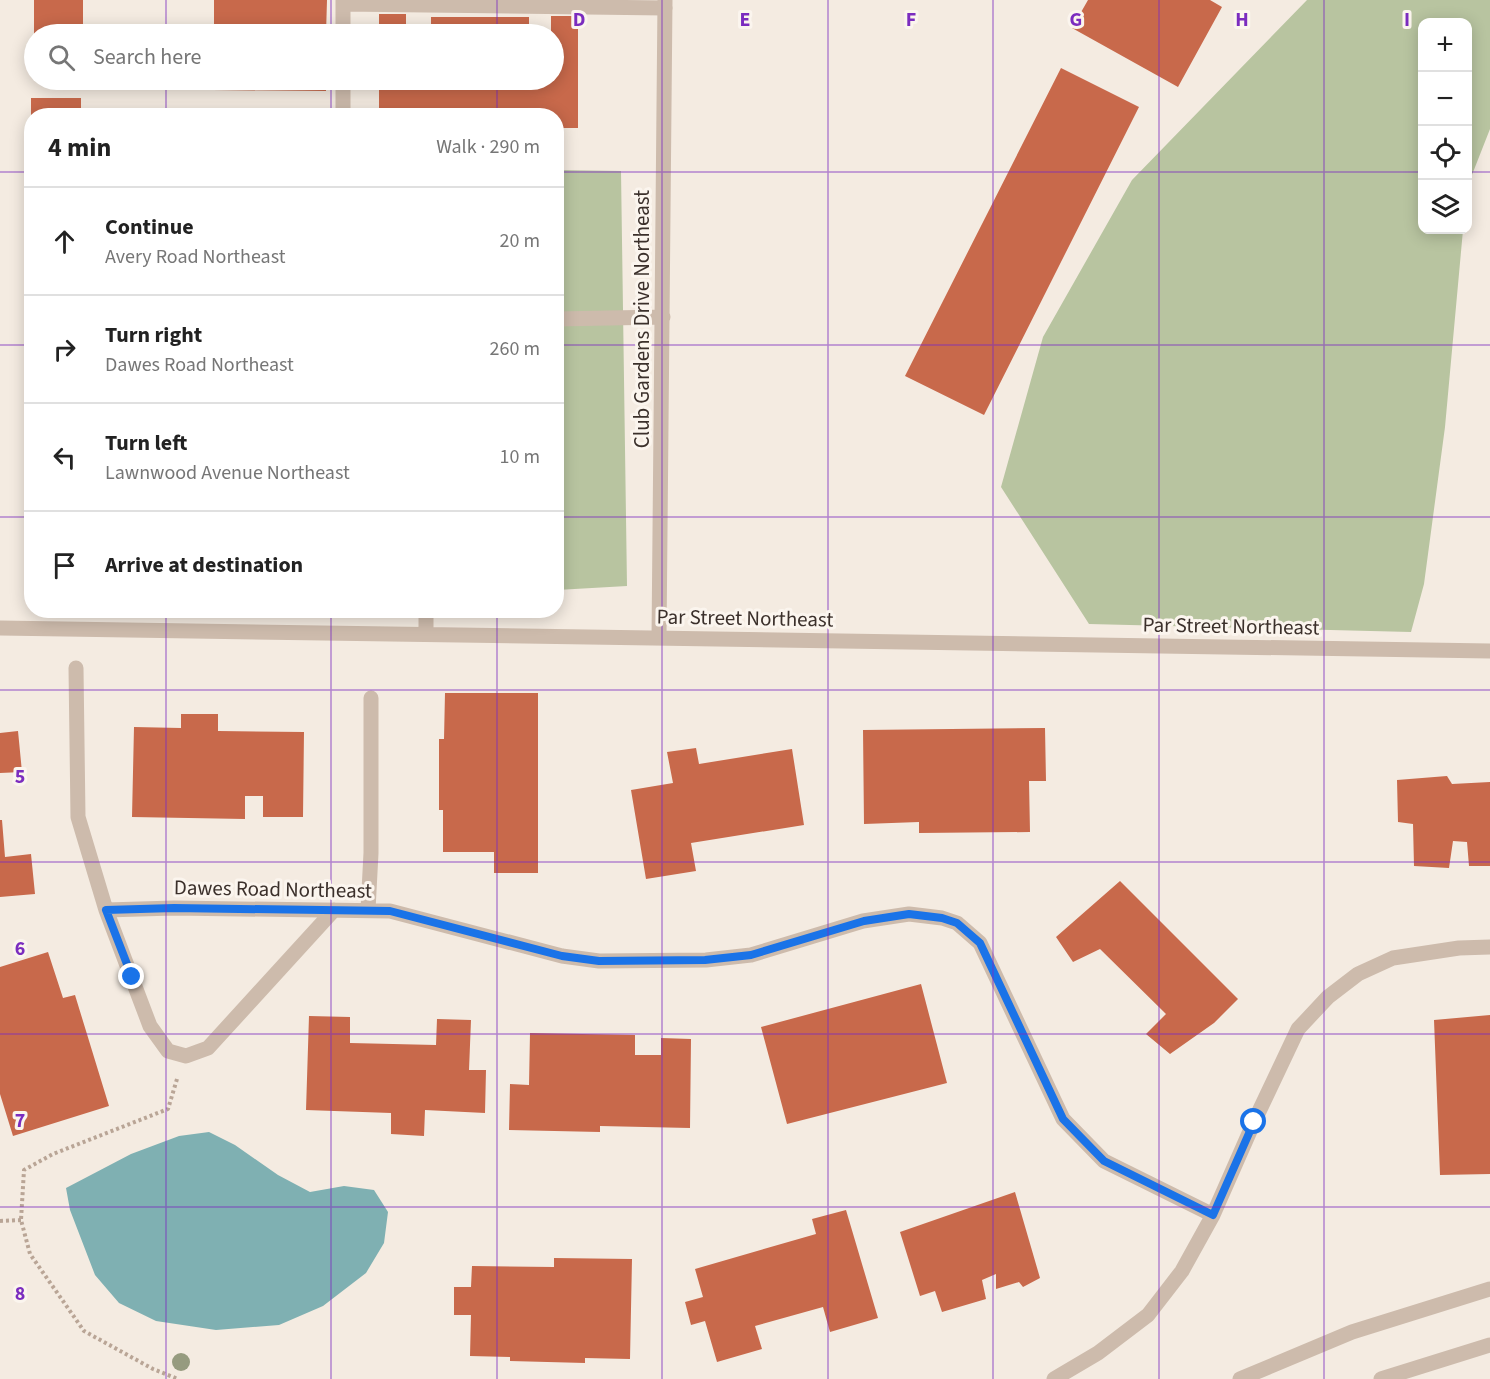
<!DOCTYPE html>
<html lang="en">
<head>
<meta charset="utf-8">
<style>
	:root { --surface:#fff; --page:#f2f2f2; --text:#222; --muted:#767676; --line:#e0e0e0 }
	body { margin:0; font-family:"Source Sans 3",sans-serif; background:var(--page); color:var(--text) }
	.controls { position:absolute; right:18px; top:18px; display:grid; overflow:hidden; border-radius:12px; box-shadow:0 3px 15px #0003 }
	.controls button { width:54px; height:54px; display:grid; place-items:center; padding:0; border:0; border-bottom:2px solid var(--line); background:var(--surface); color:var(--text); font:30px sans-serif }
	.stop { position:absolute; width:18px; height:18px; margin:-14px; border:4px solid #1a73e8; border-radius:50%; background:#fff }
	.stop.end { background:#1a73e8; border-color:#fff; box-shadow:0 2px 6px #0008 }
	.list { margin:0; padding:0; list-style:none }
	h2 { display:flex; justify-content:space-between; align-items:center; height:78px; margin:0; padding:0 24px; font-size:26px }
	h2 small { font-size:20px; font-weight:400; color:var(--muted) }
	.list li { display:grid; grid-template-columns:39px 1fr auto; gap:18px; align-items:center; box-sizing:border-box; height:108px; padding:0 24px; border-top:2px solid var(--line) }
	.list b { display:block; font-size:22px; white-space:nowrap }
	.list p { margin:0; font-size:20px; white-space:nowrap; color:var(--muted) }
	.list em { font-size:20px; font-style:normal; color:var(--muted) }
	.icon { flex:none; width:33px; height:33px; fill:none; stroke:currentColor; stroke-width:2; stroke-linecap:round; stroke-linejoin:round }
	.map { position:relative; flex:none; width:1490px; height:1379px; overflow:hidden }
	.search { position:absolute; background:var(--surface); box-shadow:0 3px 15px #0003; left:24px; top:24px; width:540px; height:66px; display:flex; align-items:center; gap:15px; box-sizing:border-box; padding:0 21px; border-radius:33px; color:var(--muted); font-size:22px }
	.panel { position:absolute; background:var(--surface); box-shadow:0 3px 15px #0003; left:24px; top:108px; width:540px; height:510px; border-radius:24px }
	.map>svg:first-child { display:block }
</style>
</head>
<body>
<div class="map">
<svg width="1490" height="1379" viewBox="0 0 1490 1379">
	<rect width="100%" height="100%" fill="#f4ebe1"/>
	<path fill="#b8c4a0" d="M 1307,0 L 1490,0 L 1490,129 L 1468,185 L 1468,22 L 1422,22 L 1422,230 L 1463,230 L 1445,427 L 1424,584 L 1411,632 L 1089,624 L 1001,487 L 1043,337 L 1132,180 Z
		M 557,170 L 621,171 L 627,586 L 557,590 Z"/>
	<path fill="#7fb0b2" d="M 209,1132 L 235,1145 L 278,1175 L 310,1192 L 344,1186 L 374,1190 L 388,1212 L 384,1243 L 366,1273 L 323,1306 L 279,1325 L 216,1330 L 156,1321 L 119,1303 L 95,1275 L 70,1210 L 66,1188 L 131,1154 L 179,1136 Z"/>
	<path fill="#c8694b" d="M 34,0 L 83,0 L 83,34 L 34,34 Z
		M 214,0 L 327,0 L 326,34 L 214,34 Z
		M 1088,0 L 1210,0 L 1222,7 L 1178,87 L 1072,28 Z
		M 379,14 L 406,14 L 406,34 L 379,34 Z
		M 551,16 L 578,16 L 578,128 L 556,128 L 556,116 L 379,116 L 379,80 L 554,80 L 554,34 L 551,34 Z
		M 431,17 L 529,17 L 529,34 L 431,34 Z
		M 1061,68 L 1139,107 L 984,415 L 905,376 Z
		M 213,80 L 326,80 L 326,91 L 213,90 Z
		M 31,98 L 81,98 L 81,116 L 31,116 Z
		M 27,213 L 32,213 L 32,298 L 27,298 Z
		M 28,335 L 32,335 L 32,416 L 28,416 Z
		M 445,693 L 538,693 L 538,873 L 494,873 L 494,852 L 443,852 L 443,810 L 439,810 L 439,739 L 444,739 Z
		M 181,714 L 218,714 L 218,731 L 304,732 L 303,817 L 263,817 L 263,796 L 245,796 L 245,819 L 132,817 L 134,727 L 181,728 Z
		M 1045,728 L 1046,781 L 1029,781 L 1030,832 L 919,833 L 919,822 L 864,824 L 863,730 Z
		M 18,731 L 22,772 L 0,773 L 0,733 Z
		M 696,748 L 699,764 L 792,749 L 804,825 L 691,843 L 696,871 L 646,879 L 631,790 L 673,783 L 667,752 Z
		M 1447,776 L 1452,784 L 1490,782 L 1490,866 L 1469,866 L 1467,842 L 1453,841 L 1449,868 L 1414,866 L 1413,824 L 1398,822 L 1397,780 Z
		M 0,820 L 2,820 L 5,857 L 31,854 L 35,894 L 0,897 Z
		M 1120,881 L 1238,999 L 1214,1023 L 1170,1054 L 1146,1034 L 1166,1014 L 1100,949 L 1073,962 L 1056,937 Z
		M 48,952 L 63,998 L 75,995 L 109,1106 L 13,1136 L 0,1094 L 0,967 Z
		M 921,984 L 947,1083 L 787,1124 L 761,1027 Z
		M 1490,1015 L 1490,1174 L 1440,1175 L 1434,1020 Z
		M 309,1016 L 350,1017 L 350,1043 L 436,1045 L 437,1019 L 471,1020 L 469,1070 L 486,1070 L 485,1113 L 425,1110 L 424,1136 L 391,1134 L 391,1113 L 306,1110 Z
		M 530,1033 L 635,1035 L 635,1055 L 661,1055 L 661,1038 L 691,1039 L 690,1128 L 600,1126 L 600,1132 L 509,1130 L 510,1084 L 529,1085 Z
		M 1015,1192 L 1040,1278 L 1023,1287 L 1019,1282 L 996,1289 L 996,1274 L 982,1280 L 986,1299 L 942,1312 L 935,1291 L 920,1296 L 900,1232 Z
		M 846,1210 L 878,1318 L 830,1332 L 823,1307 L 755,1326 L 762,1349 L 717,1362 L 705,1321 L 691,1325 L 685,1302 L 703,1297 L 695,1269 L 816,1234 L 812,1219 Z
		M 554,1258 L 632,1259 L 630,1359 L 585,1358 L 585,1363 L 510,1361 L 510,1357 L 470,1356 L 471,1315 L 454,1315 L 454,1287 L 471,1287 L 472,1266 L 554,1267 Z"/>
	<g fill="none" stroke-linecap="round" stroke-linejoin="round">
		<path stroke="#b9a596" stroke-width="4" stroke-dasharray="3 3" stroke-linecap="butt" d="M 177,1079 L 168,1109 L 53,1154 L 24,1170 L 21,1220 L 30,1254 L 84,1331 L 153,1369 L 178,1379
			M 0,1221 L 21,1220"/>
		<path stroke="#cdbbac" stroke-width="15" d="M 343,0 L 343,34
			M 343,4 L 665,8
			M 343,80 L 343,116"/>
		<path stroke="#cdbbac" stroke-width="15" d="M 556,319 L 663,317
			M 0,628 L 1490,651
			M 426,634 L 426,610
			M 659,638 L 665,0
			M 76,668 L 78,817 L 106,910 L 150,1026 L 168,1051 L 186,1056 L 208,1048 L 334,910
			M 106,910 L 174,908 L 390,911 L 562,956 L 599,961 L 706,960 L 751,955 L 863,921 L 909,914 L 942,918 L 957,923 L 980,943 L 1063,1119 L 1104,1161 L 1213,1215
			M 368,910 L 371,853 L 371,698
			M 1054,1379 L 1098,1353 L 1148,1315 L 1182,1271 L 1213,1215 L 1254,1122 L 1298,1029 L 1328,997 L 1358,974 L 1393,958 L 1459,948 L 1490,947"/>
		<path stroke="#cdbbac" stroke-width="15" d="M 1240,1379 L 1352,1332 L 1490,1289
			M 1381,1379 L 1490,1345"/>
	</g>
	<circle fill="#969b7f" cx="181" cy="1362" r="9"/>
	<g fill="none" stroke-linecap="round" stroke-linejoin="round">
		<path stroke="#1a73e8" stroke-width="8" d="M 132,977 L 106,910 L 174,908 L 390,911 L 562,956 L 599,961 L 705,960 L 751,955 L 864,921 L 909,914 L 942,918 L 957,923 L 980,943 L 1063,1119 L 1104,1161 L 1213,1215 L 1254,1122"/>
	</g>
	<path fill="none" stroke="#7b2cbf" stroke-width="1.5" stroke-opacity="0.55" d="M 166,0 L 166,34M 331,0 L 331,34M 497,0 L 497,34M 662,0 L 662,1379M 828,0 L 828,1379M 993,0 L 993,1379M 1159,0 L 1159,1379M 1324,0 L 1324,1379M 166,80 L 166,116M 331,80 L 331,116M 497,80 L 497,116M 0,172 L 32,172M 556,172 L 1422,172M 1468,172 L 1490,172M 0,345 L 32,345M 556,345 L 1490,345M 0,517 L 32,517M 556,517 L 1490,517M 166,610 L 166,1379M 331,610 L 331,1379M 497,610 L 497,1379M 0,690 L 1490,690M 0,862 L 1490,862M 0,1034 L 1490,1034M 0,1207 L 1490,1207"/>
	<g text-anchor="middle" dominant-baseline="central" stroke-width="6" stroke-linejoin="round" paint-order="stroke">
		<g font-size="21" fill="#3b302b" stroke="#fbf5ee">
			<text transform="translate(642 319) rotate(-90)">Club Gardens Drive Northeast</text>
			<text transform="translate(745 618) rotate(1)">Par Street Northeast</text>
			<text transform="translate(1231 626) rotate(1)">Par Street Northeast</text>
			<text transform="translate(273 889) rotate(1)">Dawes Road Northeast</text>
		</g>
	</g>
	<g font-size="20" text-anchor="middle" font-weight="bold" fill="#7b2cbf" stroke="#fbf5ee" stroke-width="6" stroke-linejoin="round" paint-order="stroke">
		<text x="579" y="26">D</text>
		<text x="745" y="26">E</text>
		<text x="911" y="26">F</text>
		<text x="1076" y="26">G</text>
		<text x="1242" y="26">H</text>
		<text x="1407" y="26">I</text>
		<text x="20" y="783">5</text>
		<text x="20" y="955">6</text>
		<text x="20" y="1127">7</text>
		<text x="20" y="1300">8</text>
	</g>
</svg>
<div class="controls">
<button>+</button>
<button>−</button>
<button><svg class="icon" aria-label="locate" viewBox="0 0 24 24"><circle cx="12" cy="12" r="6"/><path d="M12 2v4M12 18v4M2 12h4M18 12h4"/></svg></button>
<button><svg class="icon" aria-label="layers" viewBox="0 0 24 24"><path d="M12 4l9 5-9 5-9-5zM3 14l9 5 9-5"/></svg></button>
</div>
<div class="stop" style="left:1254px;top:1122px"></div>
<div class="stop end" style="left:132px;top:977px"></div>
<div class="search"><svg class="icon" aria-label="search" viewBox="0 0 24 24"><circle cx="10" cy="10" r="6"/><path d="M15 15l6 6"/></svg>Search here</div>
<section class="panel">
<h2>4 min<small>Walk · 290 m</small></h2>
<ul class="list">
<li><svg class="icon" aria-label="ahead" viewBox="0 0 24 24"><path d="M12 20V5M6 11l6-6 6 6"/></svg><div><b>Continue</b><p>Avery Road Northeast</p></div><em>20 m</em></li>
<li><svg class="icon" aria-label="right" viewBox="0 0 24 24"><path d="M7 20v-9h11M14 6l5 5-5 5"/></svg><div><b>Turn right</b><p>Dawes Road Northeast</p></div><em>260 m</em></li>
<li><svg class="icon" aria-label="left" viewBox="0 0 24 24"><path d="M17 20v-9H6M10 6l-5 5 5 5"/></svg><div><b>Turn left</b><p>Lawnwood Avenue Northeast</p></div><em>10 m</em></li>
<li><svg class="icon" aria-label="arrive" viewBox="0 0 24 24"><path d="M6 21V4h12l-3 4 3 4H6"/></svg><div><b>Arrive at destination</b></div></li>
</ul>
</section>
</div>
</body>
</html>
